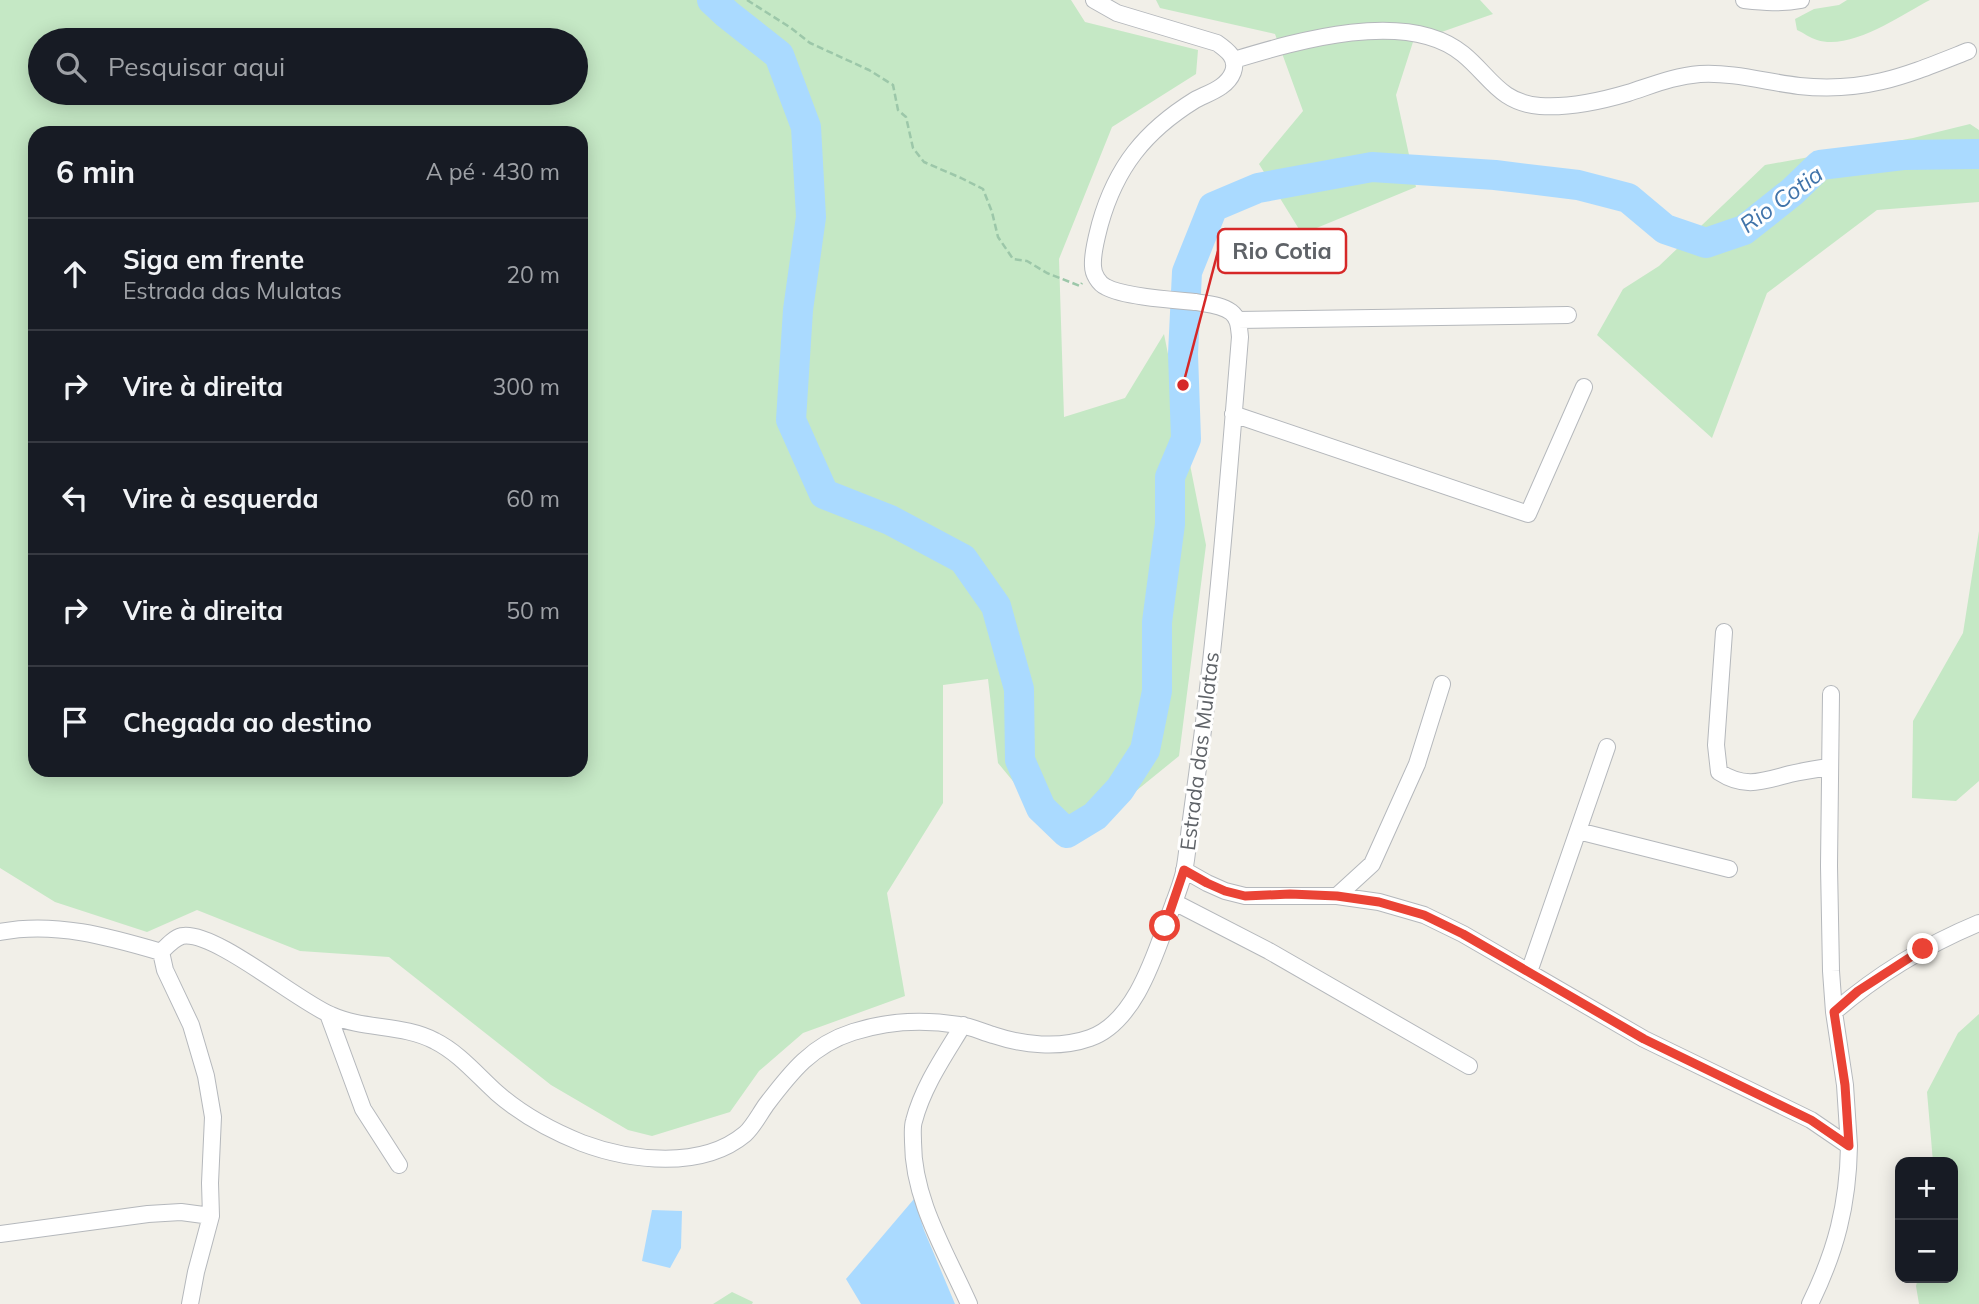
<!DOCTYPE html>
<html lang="pt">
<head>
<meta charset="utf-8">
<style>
	:root { --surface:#171b24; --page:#20242c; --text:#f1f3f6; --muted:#9ea1a6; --line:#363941 }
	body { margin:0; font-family:Mulish,sans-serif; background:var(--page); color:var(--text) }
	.controls { position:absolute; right:21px; bottom:21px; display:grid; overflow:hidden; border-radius:14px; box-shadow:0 4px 18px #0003 }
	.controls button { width:63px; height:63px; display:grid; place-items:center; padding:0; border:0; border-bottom:2px solid var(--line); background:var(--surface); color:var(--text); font:35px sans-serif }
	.stop { position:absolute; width:21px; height:21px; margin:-16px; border:5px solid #ea4335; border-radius:50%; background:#fff }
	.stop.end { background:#ea4335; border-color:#fff; box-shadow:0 2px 7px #0008 }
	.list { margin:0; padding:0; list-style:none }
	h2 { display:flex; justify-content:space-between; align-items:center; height:91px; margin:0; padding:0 28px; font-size:30px }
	h2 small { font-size:23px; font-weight:400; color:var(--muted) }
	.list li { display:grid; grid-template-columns:46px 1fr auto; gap:21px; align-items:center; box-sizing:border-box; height:112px; padding:0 28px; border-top:2px solid var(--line) }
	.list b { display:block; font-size:26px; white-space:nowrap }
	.list p { margin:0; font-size:23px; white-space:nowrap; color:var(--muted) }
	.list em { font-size:23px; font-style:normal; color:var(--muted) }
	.icon { flex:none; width:38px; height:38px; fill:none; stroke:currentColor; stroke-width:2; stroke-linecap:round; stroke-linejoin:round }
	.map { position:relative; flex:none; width:1979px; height:1304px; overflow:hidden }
	.search { position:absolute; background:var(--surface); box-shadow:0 4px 18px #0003; left:28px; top:28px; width:560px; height:77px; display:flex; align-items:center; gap:18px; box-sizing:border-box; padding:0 24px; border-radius:38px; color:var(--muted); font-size:26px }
	.panel { position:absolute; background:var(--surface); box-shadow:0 4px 18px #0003; left:28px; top:126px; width:560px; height:651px; border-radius:21px }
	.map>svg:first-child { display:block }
</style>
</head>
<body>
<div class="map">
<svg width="1979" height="1304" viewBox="0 0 1979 1304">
	<rect width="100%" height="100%" fill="#f1efe8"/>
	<path fill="#c5e8c5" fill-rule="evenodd" d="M 0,0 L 1071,0 L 1085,22 L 1198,50 L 1196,74 L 1112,127 L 1059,259 L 1064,417 L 1125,398 L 1164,334 L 1206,545 L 1179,756 L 1067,847 L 998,763 L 988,679 L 943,685 L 943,803 L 887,893 L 905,996 L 803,1033 L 759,1071 L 730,1112 L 652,1136 L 628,1130 L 551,1085 L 389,957 L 300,951 L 197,910 L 147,932 L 55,902 L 0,868 ZM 40,40 L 576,40 L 576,93 L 40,93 ZM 35,133 L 581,133 L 581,770 L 35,770 Z
		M 1156,0 L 1480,0 L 1493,14 L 1413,42 L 1396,95 L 1416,187 L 1302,234 L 1259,164 L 1303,111 L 1275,34 L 1160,8 Z
		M 1847,0 L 1930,0 C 1901,15 1851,51 1817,40 C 1810,38 1804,33 1797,30 L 1795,19 L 1814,9 L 1839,5 Z
		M 1970,124 L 1979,130 L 1979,202 L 1877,210 L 1767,293 L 1712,438 L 1597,335 L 1623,289 L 1659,266 L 1765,165 L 1913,138 Z
		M 1979,531 L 1979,781 L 1956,801 L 1912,798 L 1913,721 L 1963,633 Z
		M 1979,1014 L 1979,1304 L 1919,1304 L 1916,1286 L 1918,1278 L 1953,1278 L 1953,1162 L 1933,1162 L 1927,1092 L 1958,1033 Z
		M 732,1292 L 753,1302 L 752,1304 L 713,1304 Z"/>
	<path fill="#aadaff" d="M 914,1199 L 924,1230 L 955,1304 L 861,1304 L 846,1279 Z
		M 652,1210 L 682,1211 L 681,1248 L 670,1268 L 642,1261 Z"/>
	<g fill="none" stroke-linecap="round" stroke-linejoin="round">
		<path stroke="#aadaff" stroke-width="30" d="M 712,0 L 727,14 L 779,55 L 806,127 L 811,217 L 798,310 L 791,420 L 824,494 L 890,520 L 963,559 L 996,606 L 1019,689 L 1020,760 L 1041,808 L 1067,833 L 1095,816 L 1120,789 L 1145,750 L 1157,691 L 1157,622 L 1170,524 L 1170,477 L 1186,439 L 1183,354 L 1187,272 L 1213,207 L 1258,188 L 1372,167 L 1495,175 L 1578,185 L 1628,198 L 1665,229 L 1706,243 L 1744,230 L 1792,192 L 1820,165 L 1903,155 L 1979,154"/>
		<defs>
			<path id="minor" d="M 1744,0 C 1763,2 1782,4 1801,0
				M 1234,60 C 1297,41 1407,8 1463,54 C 1490,76 1500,103 1540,106 C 1569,108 1601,101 1628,93 C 1653,85 1674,76 1700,74 C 1732,72 1767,82 1799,86 C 1867,93 1907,75 1968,51
				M 1237,320 L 1568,315
				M 1233,414 L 1528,514 L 1584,387
				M 1724,632 L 1716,745 L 1719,772 C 1745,789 1763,781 1790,774 C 1803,771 1816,769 1829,767
				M 1831,694 L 1829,866 L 1831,971 L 1834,1012 L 1845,1085 L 1849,1146
				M 1578,831 L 1729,869
				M 1184,870 L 1207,883 L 1225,891 L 1245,896 L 1337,896 L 1379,902 L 1424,915 L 1463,934 L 1644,1039 L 1811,1120 L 1849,1146 C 1848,1205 1836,1251 1810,1304
				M 1337,896 L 1372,864 L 1417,764 L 1442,684
				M 1174,902 L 1269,951 L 1469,1066
				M 0,932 C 54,921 110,937 161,952
				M 1529,972 L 1607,747
				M 1834,1012 C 1878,974 1926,945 1979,923
				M 328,1014 L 363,1109 L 399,1165
				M 963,1025 C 945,1055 923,1086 914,1121 C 912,1127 913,1135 913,1142 C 913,1200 946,1252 969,1304
				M 0,1234 L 148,1214 L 181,1212 L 211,1216
				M 190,1304 L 196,1272 L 211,1216 L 210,1183 L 213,1117 L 206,1076 L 191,1025 L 165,970 L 161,952 C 167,946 174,938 182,936 C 214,930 297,1001 331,1015 C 364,1030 403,1024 435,1041 C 459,1053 477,1075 497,1093 C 521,1114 552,1131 582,1143 C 630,1161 702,1170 745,1134 C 753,1127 759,1115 766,1105 C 791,1072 812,1045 853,1032 C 887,1021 923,1019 959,1025 C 971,1026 982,1032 993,1035 C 1023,1045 1059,1049 1090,1038 C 1133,1023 1153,961 1167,922 C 1172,906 1180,889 1184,872 C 1187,857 1188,842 1190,827 C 1194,798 1198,768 1202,738 C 1219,605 1229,471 1240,337 C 1239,328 1239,318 1231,312 C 1222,305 1207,304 1196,302 C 1174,300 1124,297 1106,287 C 1099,284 1093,274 1093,266 C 1092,253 1097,236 1100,224 C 1116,167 1145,131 1195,100 C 1208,93 1227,88 1233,72 C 1238,58 1227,50 1217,43 L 1117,13 L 1094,0"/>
		</defs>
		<use href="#minor" stroke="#b5b8bc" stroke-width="18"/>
		<path stroke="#9cc7a9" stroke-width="2.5" stroke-dasharray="7 3.5" stroke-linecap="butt" d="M 747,0 L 791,28 L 810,43 L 869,70 L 893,85 L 898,110 L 906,117 L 913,148 L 924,162 L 961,178 L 983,189 L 992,212 L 998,237 L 1013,259 L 1027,261 L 1047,273 L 1080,286 L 1082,283"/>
		<use href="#minor" stroke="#fff" stroke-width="16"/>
	</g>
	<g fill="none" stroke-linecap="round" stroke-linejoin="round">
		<path stroke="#ea4335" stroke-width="9" d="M 1165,926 L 1184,870 L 1207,883 L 1225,891 L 1245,896 L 1290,894 L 1337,896 L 1379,902 L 1424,915 L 1463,934 L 1644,1039 L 1811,1120 L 1849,1146 L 1845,1085 L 1834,1012 L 1858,991 L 1923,949"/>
	</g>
	<g text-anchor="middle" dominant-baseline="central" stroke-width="6" stroke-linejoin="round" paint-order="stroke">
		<g font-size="21" fill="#5f6368" stroke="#fff">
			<text transform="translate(1199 751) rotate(-83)">Estrada das Mulatas</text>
		</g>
		<g font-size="23" font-style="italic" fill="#4174aa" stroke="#fff">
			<text transform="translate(1781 199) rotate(-36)">Rio Cotia</text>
		</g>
	</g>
	<path fill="none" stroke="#d62828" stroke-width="2.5" d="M1183 385L1218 251"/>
	<circle fill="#d62828" stroke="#fff" stroke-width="2.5" cx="1183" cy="385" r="7"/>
	<rect fill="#fff" stroke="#d62828" stroke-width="2.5" x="1218" y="229" width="128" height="44" rx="7"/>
	<g font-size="23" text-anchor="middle" font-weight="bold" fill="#5f6368">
		<text x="1282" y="259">Rio Cotia</text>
	</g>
</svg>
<div class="controls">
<button>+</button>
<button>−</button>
</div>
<div class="stop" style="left:1165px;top:926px"></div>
<div class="stop end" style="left:1923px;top:949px"></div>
<div class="search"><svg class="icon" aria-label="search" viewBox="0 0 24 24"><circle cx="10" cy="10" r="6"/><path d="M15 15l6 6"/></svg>Pesquisar aqui</div>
<section class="panel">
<h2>6 min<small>A pé · 430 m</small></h2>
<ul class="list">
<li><svg class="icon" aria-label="ahead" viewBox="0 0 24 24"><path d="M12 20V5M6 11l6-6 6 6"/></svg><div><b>Siga em frente</b><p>Estrada das Mulatas</p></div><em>20 m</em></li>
<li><svg class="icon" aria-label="right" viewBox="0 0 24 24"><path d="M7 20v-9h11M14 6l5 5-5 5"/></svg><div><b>Vire à direita</b></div><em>300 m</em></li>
<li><svg class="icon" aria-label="left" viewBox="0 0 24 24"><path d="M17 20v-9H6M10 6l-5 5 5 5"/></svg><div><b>Vire à esquerda</b></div><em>60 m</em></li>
<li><svg class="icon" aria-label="right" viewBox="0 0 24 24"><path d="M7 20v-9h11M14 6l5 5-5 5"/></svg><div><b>Vire à direita</b></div><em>50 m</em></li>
<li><svg class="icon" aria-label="arrive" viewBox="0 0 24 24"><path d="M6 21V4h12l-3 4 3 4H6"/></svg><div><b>Chegada ao destino</b></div></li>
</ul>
</section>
</div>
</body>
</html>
